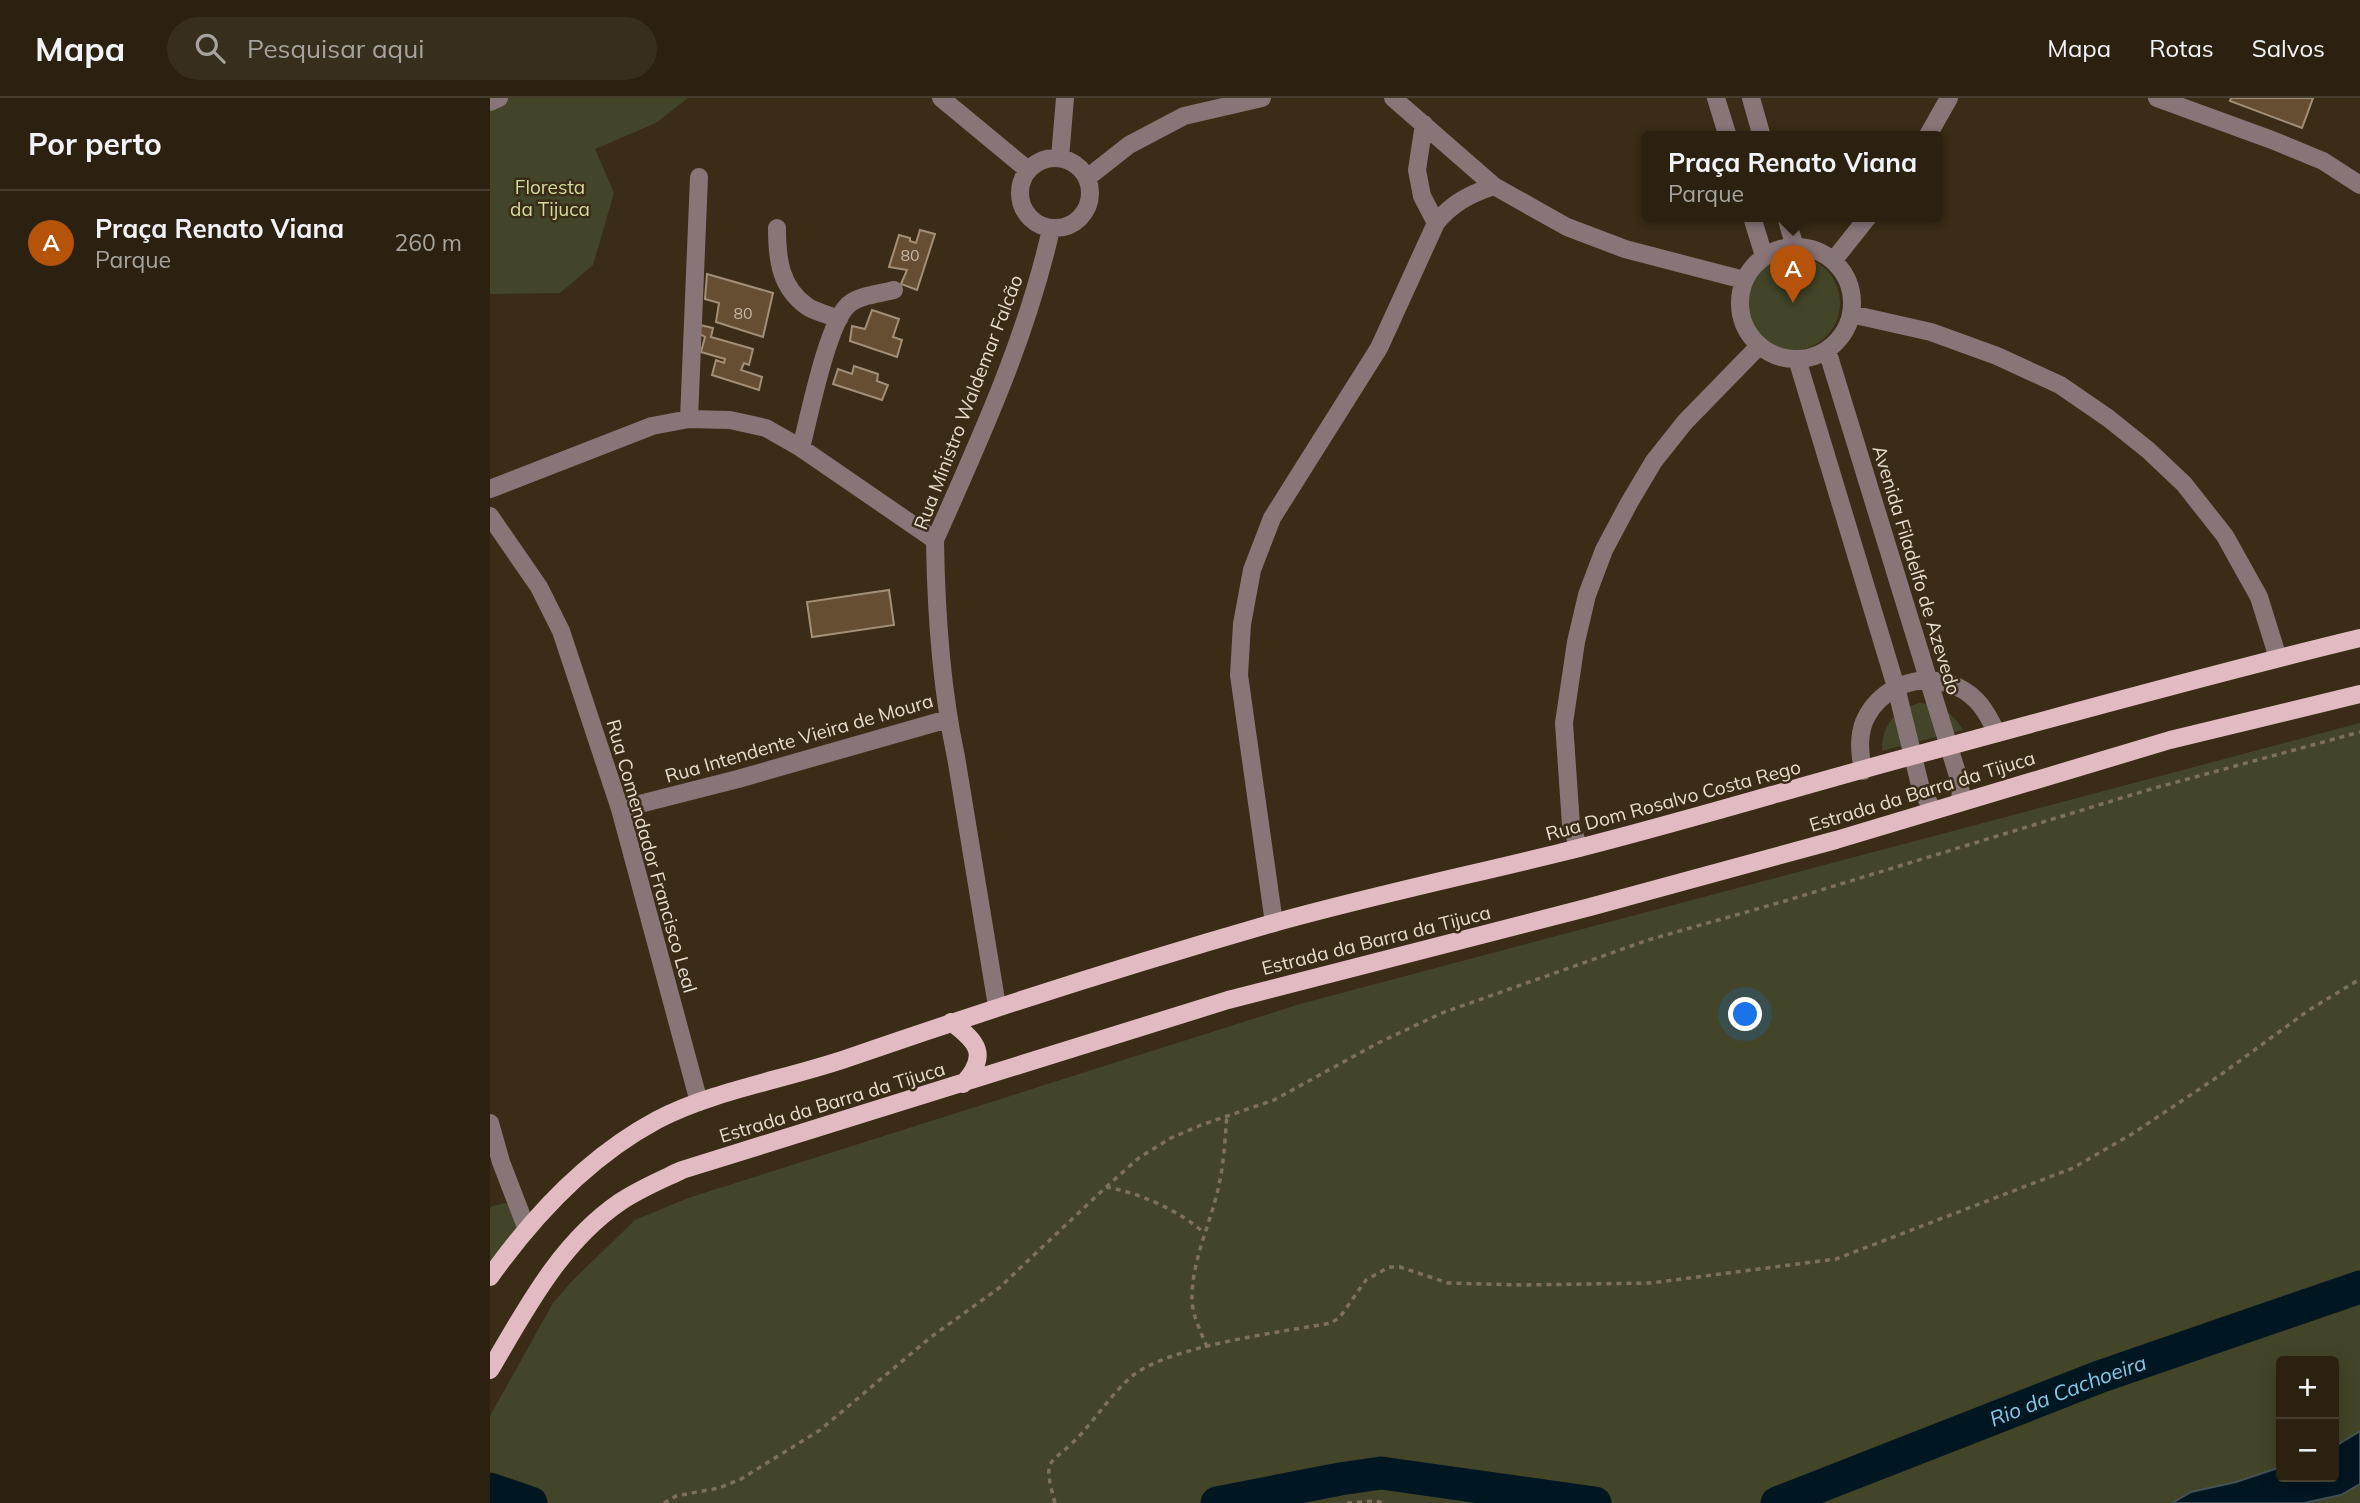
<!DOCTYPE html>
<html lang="pt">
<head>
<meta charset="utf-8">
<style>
	:root { --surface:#2c2110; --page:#382e1e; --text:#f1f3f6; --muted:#a6a39f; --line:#483e30; --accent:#b45309 }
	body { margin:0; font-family:Mulish,sans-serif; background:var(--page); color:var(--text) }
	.controls { position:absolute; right:21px; bottom:21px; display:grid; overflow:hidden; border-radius:7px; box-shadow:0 4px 18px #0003 }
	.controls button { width:63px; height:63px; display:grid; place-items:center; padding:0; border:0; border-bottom:2px solid var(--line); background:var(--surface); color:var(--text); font:35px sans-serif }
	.you { position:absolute; left:1256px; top:917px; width:24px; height:24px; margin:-18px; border:5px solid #fff; border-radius:50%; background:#1a73e8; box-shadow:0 0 0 10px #1a73e833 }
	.badge { display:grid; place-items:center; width:46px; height:46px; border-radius:50%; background:var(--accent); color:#fff; font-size:23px; font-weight:700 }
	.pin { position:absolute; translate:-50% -58px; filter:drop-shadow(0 2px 4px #0008) }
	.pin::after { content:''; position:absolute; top:37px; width:24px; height:21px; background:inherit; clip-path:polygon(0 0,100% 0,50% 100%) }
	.popup { position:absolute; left:1152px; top:33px; width:301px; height:91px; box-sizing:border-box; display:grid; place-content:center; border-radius:7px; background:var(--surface); filter:drop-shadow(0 2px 5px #0005); font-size:23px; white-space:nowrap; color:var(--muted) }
	.popup b { font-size:26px; color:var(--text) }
	.popup::after { content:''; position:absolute; left:50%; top:100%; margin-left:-14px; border:14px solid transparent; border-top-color:var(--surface) }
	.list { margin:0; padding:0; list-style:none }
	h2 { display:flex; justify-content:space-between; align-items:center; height:91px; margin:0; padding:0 28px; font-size:30px }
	h2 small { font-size:23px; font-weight:400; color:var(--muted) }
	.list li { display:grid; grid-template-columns:46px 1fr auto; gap:21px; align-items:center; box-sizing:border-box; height:105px; padding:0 28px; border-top:2px solid var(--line) }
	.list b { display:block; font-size:26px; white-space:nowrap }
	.list p { margin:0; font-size:23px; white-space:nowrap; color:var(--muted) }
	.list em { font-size:23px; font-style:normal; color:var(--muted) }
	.icon { flex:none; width:38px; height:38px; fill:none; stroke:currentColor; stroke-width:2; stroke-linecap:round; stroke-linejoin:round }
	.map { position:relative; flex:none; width:1870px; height:1405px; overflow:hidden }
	header { display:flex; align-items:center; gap:42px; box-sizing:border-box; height:98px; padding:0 35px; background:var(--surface); border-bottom:2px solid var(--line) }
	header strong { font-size:33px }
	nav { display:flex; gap:38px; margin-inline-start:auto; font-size:24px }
	.search { width:490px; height:63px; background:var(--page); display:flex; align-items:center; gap:18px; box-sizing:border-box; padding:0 24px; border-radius:38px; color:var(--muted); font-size:26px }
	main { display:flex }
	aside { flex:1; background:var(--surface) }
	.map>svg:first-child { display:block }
</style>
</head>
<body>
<header>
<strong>Mapa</strong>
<div class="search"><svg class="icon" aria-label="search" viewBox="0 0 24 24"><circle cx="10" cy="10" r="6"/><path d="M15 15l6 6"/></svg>Pesquisar aqui</div>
<nav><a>Mapa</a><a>Rotas</a><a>Salvos</a></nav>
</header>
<main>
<aside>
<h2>Por perto<small></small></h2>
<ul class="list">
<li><span class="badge">A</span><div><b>Praça Renato Viana</b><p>Parque</p></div><em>260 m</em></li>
</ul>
</aside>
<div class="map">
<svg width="1870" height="1405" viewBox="0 0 1870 1405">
	<rect width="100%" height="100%" fill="#3a2c16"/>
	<path fill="#424528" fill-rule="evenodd" d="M 0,0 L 198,0 L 166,25 L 105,51 L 124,95 L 103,167 L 70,195 L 0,196 Z
		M1256 205a47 47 0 1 1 94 0a47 47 0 1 1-94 0Z
		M 1429,605 C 1450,606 1462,614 1473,632 L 1392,653 C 1392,627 1404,612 1429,605 Z
		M 1870,625 L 1870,1405 L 0,1405 L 0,1318 L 63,1205 L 83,1182 L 145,1122 L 198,1100 L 810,906 ZM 1791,1263 L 1844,1263 L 1844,1379 L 1791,1379 Z
		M 16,1105 L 25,1111 L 29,1130 L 0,1168 L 0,1111 L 2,1108 Z"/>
	<path fill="#001621" stroke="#455255" stroke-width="2" d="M 1870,1333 L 1870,1386 L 1851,1397 L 1814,1405 L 1682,1405 L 1701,1394 L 1746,1384 L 1791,1369 L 1791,1379 L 1844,1379 L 1844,1349 Z"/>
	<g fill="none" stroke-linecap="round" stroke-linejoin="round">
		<g stroke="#001621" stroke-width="33">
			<path d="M 0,1391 L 41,1405"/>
			<path d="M 727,1405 L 850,1381 L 891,1375 L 1105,1405"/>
			<path id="s1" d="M 1287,1405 L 1609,1279 L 1870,1189"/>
		</g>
	</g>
	<path fill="#654e32" stroke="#a38f77" stroke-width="2" d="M 1741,0 L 1823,0 L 1812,30 L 1740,3 Z
		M 430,132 L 445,136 L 427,192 L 411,186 L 417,172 L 399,169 L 409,137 L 420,140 L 420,143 L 426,145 Z
		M 217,176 L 283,195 L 273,239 L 226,224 L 229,205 L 215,201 Z
		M 382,212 L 409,221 L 403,239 L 412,242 L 407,259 L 360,243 L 362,228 L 375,231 Z
		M 210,227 L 223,230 L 221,239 L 263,251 L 259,267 L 254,265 L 251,272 L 272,279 L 269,292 L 222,277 L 226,262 L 234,265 L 235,261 L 211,254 L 215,239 L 210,236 Z
		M 364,268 L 388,276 L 387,283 L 398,287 L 392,302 L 343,286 L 348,271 L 362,276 Z
		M 399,492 L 404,527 L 322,539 L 317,504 Z"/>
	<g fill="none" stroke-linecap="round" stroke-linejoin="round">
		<path stroke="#7d715e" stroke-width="3.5" stroke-dasharray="5 5" stroke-linecap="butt" d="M 616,1089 C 647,1094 691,1113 714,1135
			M 717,1249 C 711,1234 703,1219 702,1203 C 701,1163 721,1125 729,1087 C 734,1065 735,1040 737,1017
			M 174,1405 L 186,1398 L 229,1390 L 251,1381 L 330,1332 L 441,1239 L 509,1190 L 616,1089 L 650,1059 L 681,1040 L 711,1027 L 784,1002 L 888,945 L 952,915 L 1158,842 L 1295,803 L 1661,691 L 1870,634
			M 565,1405 C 551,1354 561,1370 592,1335 C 608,1317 623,1295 641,1279 C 677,1248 792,1234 841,1225 L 850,1219 L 876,1182 L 899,1169 L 910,1169 L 958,1185 L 1032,1187 L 1161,1185 L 1346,1161 L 1583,1070 L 1642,1036 L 1729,978 L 1819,912 L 1870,881
			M 857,1405 L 884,1403 L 895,1405"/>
		<path stroke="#887578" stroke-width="18" d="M 451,0 L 538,72
			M 903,0 L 1004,88 L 1077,129 L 1135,151 L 1254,182
			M 1226,0 L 1238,39
			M 1261,0 L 1272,39
			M 1667,0 L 1782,42 L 1833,63 L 1870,87
			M 0,4 L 9,0
			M 934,26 L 927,72 L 932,98 L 946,125
			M 1437,39 L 1459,0
			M530 95a35 35 0 1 1 70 0a35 35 0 1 1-70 0Z
			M 570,60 L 575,0
			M 597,80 L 639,47 L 694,18 L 772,0
			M 1262,119 L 1274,158
			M 1296,119 L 1305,149
			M 287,130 C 287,161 290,190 318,209 C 326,214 339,217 349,221
			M1250 205a56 56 0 1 1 112 0a56 56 0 1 1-112 0Z
			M 1343,163 L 1378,119
			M 1361,216 L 1441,234 L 1507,258 L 1570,287 L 1618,320 L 1658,352 L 1694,386 L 1735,438 L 1769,499 L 1788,560
			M 1337,252 L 1468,678 L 1471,695 L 1469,705
			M 1307,261 L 1406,589 L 1431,691 L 1443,712
			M 199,321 L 209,79
			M 311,350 C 319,319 337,227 358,207 C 369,197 389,196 404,192
			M 0,391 L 162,328 L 199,321 L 240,322 L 276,330 L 311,350 L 445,442
			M 0,418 L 49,489 L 71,533 L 130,711 L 209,1004
			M 1373,673 C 1370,656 1368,640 1374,624 C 1393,579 1453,568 1487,603 C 1496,612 1501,624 1507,635
			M 130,711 L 248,681 L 458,621
			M 1089,750 L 1081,727 L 1074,625 L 1086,544 L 1097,497 L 1114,452 L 1139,405 L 1164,363 L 1195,324 L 1269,248
			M 784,825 L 749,577 L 752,526 L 762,472 L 782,420 L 889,250 L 946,125 C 962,105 980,96 1004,88
			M 507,908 L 466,659 C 451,589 446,514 445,442 C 490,341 537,239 561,131
			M 0,1025 L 11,1064 L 36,1129"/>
		<path stroke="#e1bbc1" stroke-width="18" d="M 461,924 C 488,944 499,957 473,986
			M 0,1179 C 44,1117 98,1059 167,1022 C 222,993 297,981 358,960 C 497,912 638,867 780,826 C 876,799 975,778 1073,754 C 1190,725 1306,689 1422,658 C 1572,618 1720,576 1870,540
			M 0,1272 C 36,1211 70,1145 130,1104 C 149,1091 171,1082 192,1072 L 738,902 L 1100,809 L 1346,742 L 1680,642 L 1870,596"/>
	</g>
	<g text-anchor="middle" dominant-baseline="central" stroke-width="5" stroke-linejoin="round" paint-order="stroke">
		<g font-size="16" fill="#c6b9a8">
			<text x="420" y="157">80</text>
			<text x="253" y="215">80</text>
		</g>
		<g font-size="19" fill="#d2db9c" stroke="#3a2c16">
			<text x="60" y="89">Floresta<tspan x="60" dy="22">da Tijuca</tspan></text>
		</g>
		<g font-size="19" fill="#e6ddcf" stroke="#3a2c16">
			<text transform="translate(478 304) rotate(-69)">Rua Ministro Waldemar Falcão</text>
			<text transform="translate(1427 472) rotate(73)">Avenida Filadelfo de Azevedo</text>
			<text transform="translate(309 640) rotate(-16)">Rua Intendente Vieira de Moura</text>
			<text transform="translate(1432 693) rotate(-17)">Estrada da Barra da Tijuca</text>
			<text transform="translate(1183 702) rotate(-15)">Rua Dom Rosalvo Costa Rego</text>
			<text transform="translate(162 758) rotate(74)">Rua Comendador Francisco Leal</text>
			<text transform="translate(886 842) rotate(-14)">Estrada da Barra da Tijuca</text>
			<text transform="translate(342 1004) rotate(-17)">Estrada da Barra da Tijuca</text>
		</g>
		<g font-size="21" font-style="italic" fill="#83cae7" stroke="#3a2c16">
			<text stroke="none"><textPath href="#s1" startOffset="312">Rio da Cachoeira</textPath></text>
		</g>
	</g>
</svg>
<div class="controls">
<button>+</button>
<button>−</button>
</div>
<div class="you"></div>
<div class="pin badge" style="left:1303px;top:205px">A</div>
<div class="popup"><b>Praça Renato Viana</b>Parque</div>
</div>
</main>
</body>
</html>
